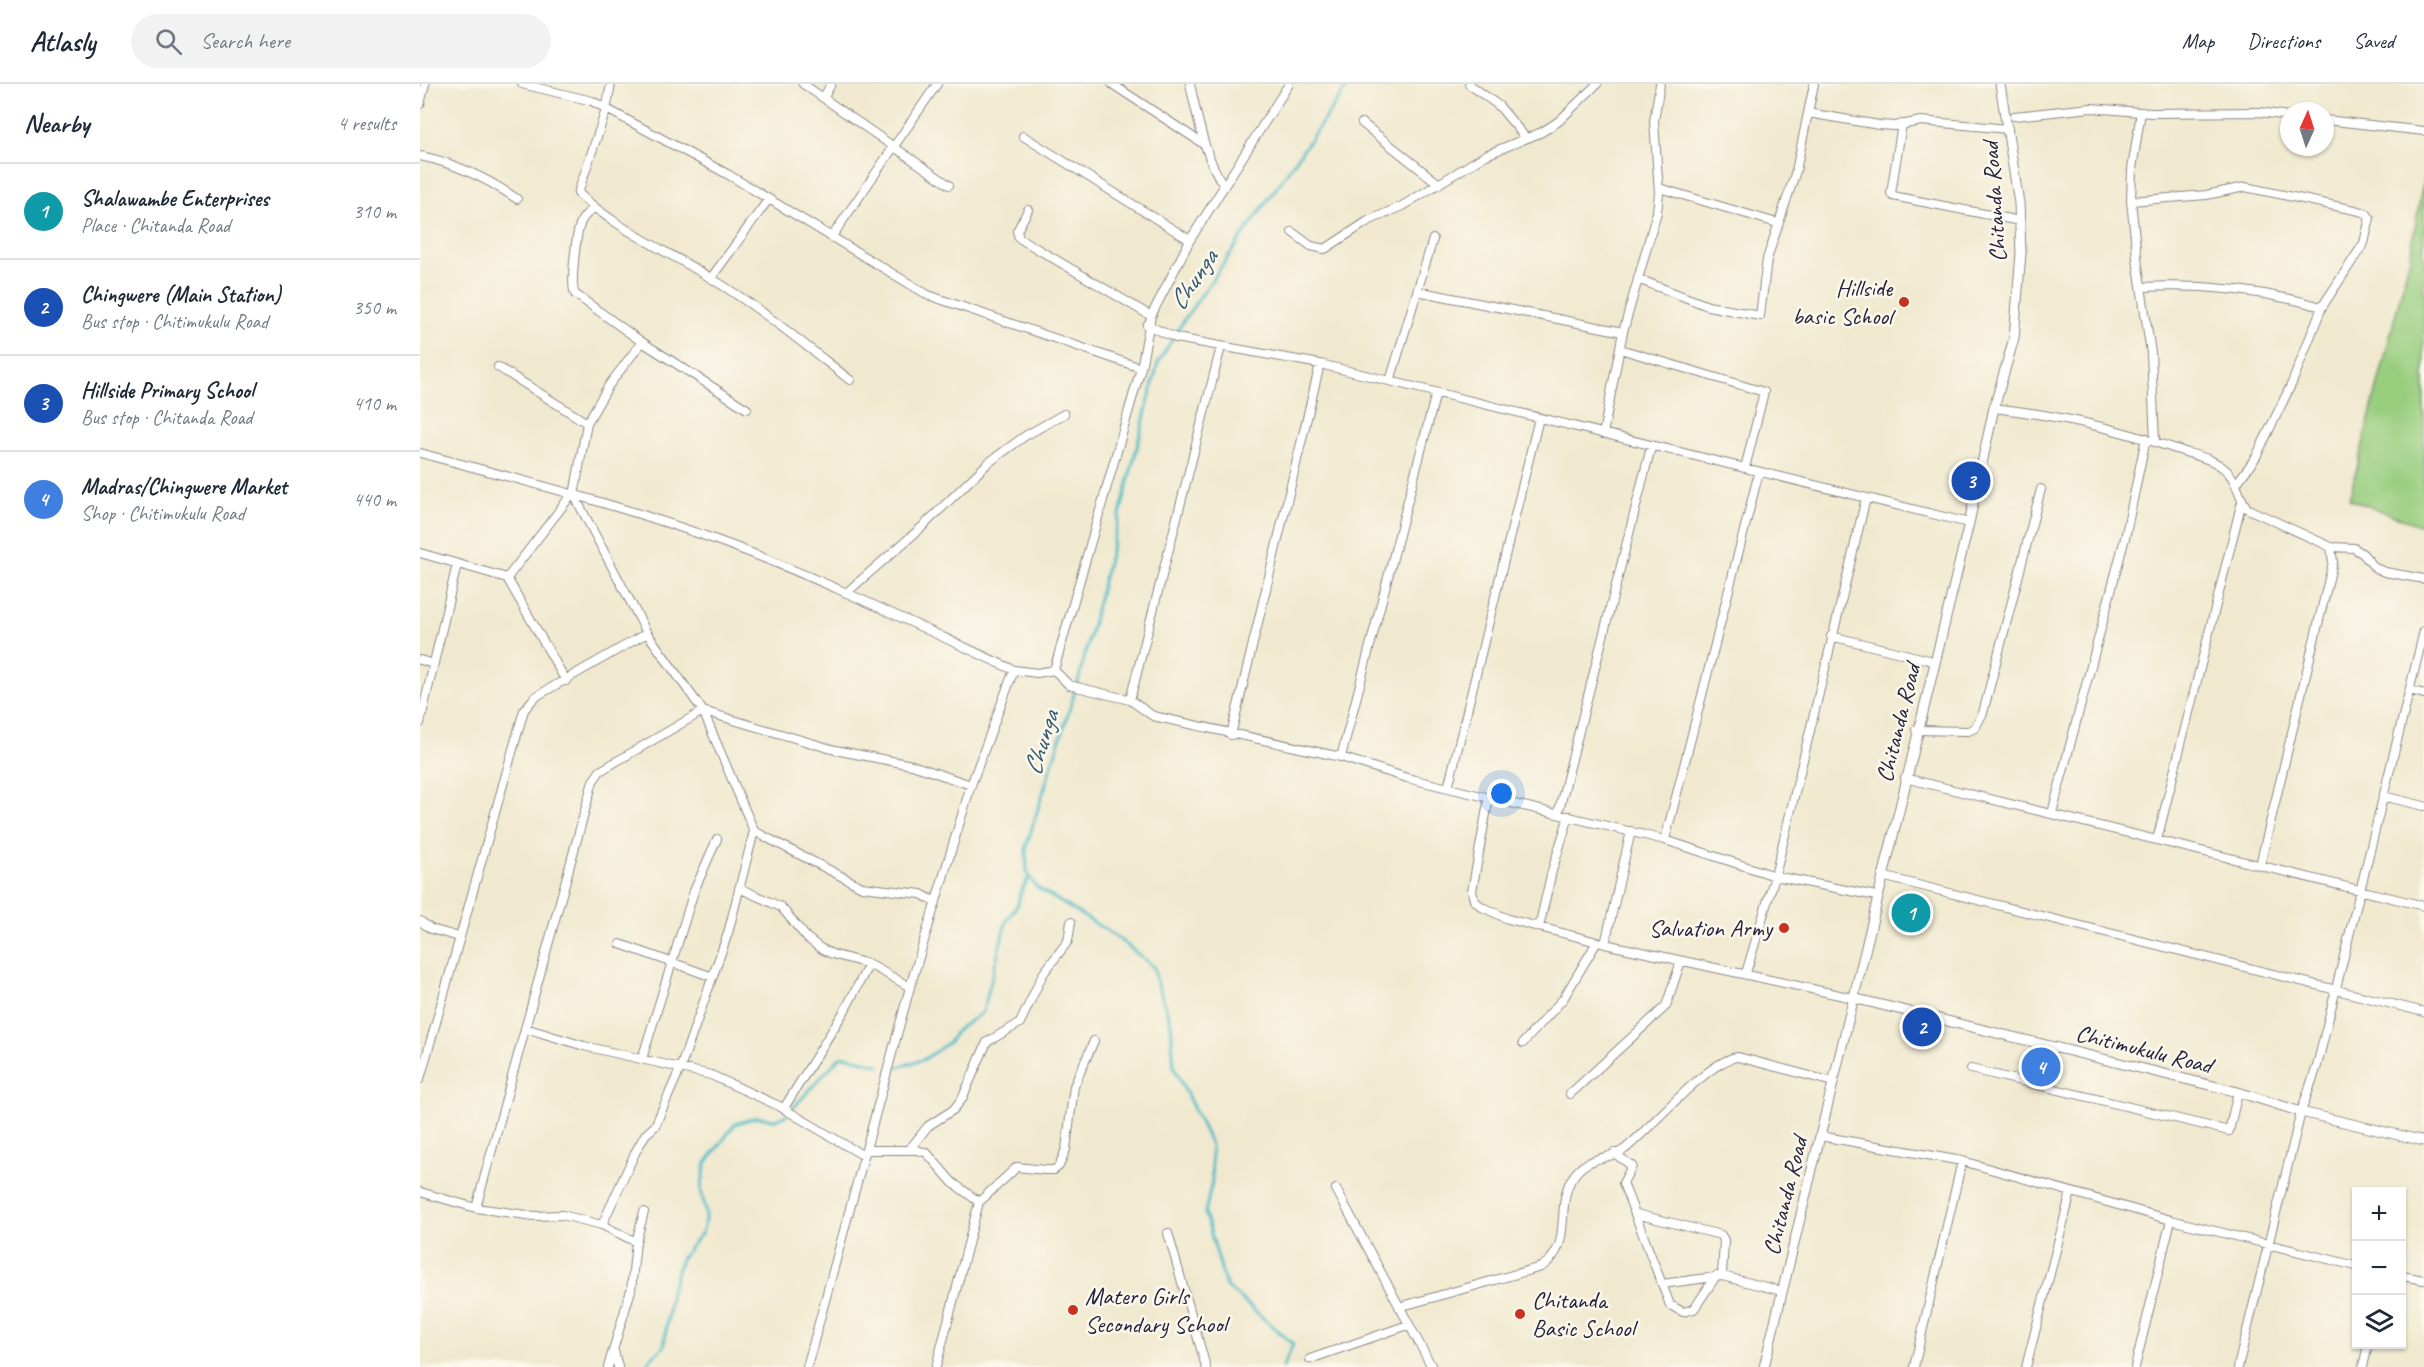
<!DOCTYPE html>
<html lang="en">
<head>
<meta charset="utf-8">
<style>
	:root { --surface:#fff; --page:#f2f2f3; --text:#1f2937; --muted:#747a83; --line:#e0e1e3; --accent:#b45309 }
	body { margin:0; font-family:Caveat,sans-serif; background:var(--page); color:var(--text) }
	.controls { position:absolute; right:18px; bottom:18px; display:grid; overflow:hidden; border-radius:0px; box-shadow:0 2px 4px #0004 }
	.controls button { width:54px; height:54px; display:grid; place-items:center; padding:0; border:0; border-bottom:2px solid var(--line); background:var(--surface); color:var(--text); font:30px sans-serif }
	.compass { position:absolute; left:1860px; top:18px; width:54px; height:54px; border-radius:50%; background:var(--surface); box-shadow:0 2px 4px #0004; rotate:3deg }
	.you { position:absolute; left:1082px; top:710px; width:21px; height:21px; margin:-15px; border:4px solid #fff; border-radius:50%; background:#1a73e8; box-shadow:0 0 0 9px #1a73e833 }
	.badge { display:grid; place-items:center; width:39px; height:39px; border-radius:50%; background:var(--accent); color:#fff; font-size:20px; font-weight:700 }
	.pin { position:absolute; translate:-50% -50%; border:3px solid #fff; box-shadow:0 2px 6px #0006 }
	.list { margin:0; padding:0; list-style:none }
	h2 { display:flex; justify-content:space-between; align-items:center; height:78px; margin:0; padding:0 24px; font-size:26px }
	h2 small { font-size:20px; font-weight:400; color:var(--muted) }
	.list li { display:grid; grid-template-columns:39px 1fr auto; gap:18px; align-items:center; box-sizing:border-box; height:96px; padding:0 24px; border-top:2px solid var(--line) }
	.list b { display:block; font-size:22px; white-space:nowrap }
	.list p { margin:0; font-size:20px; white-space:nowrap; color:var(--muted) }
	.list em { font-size:20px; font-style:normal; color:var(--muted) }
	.icon { flex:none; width:33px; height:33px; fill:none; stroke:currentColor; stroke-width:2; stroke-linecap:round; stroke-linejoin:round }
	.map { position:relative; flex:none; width:2004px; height:1283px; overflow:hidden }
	header { display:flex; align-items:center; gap:36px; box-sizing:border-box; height:84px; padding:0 30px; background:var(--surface); border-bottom:2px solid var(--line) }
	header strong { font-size:28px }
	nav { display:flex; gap:33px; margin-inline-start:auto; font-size:21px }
	.search { width:420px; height:54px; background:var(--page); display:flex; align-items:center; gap:15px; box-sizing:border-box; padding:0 21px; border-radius:33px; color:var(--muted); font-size:22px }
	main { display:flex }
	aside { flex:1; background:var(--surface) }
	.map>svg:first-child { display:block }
</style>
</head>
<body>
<header>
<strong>Atlasly</strong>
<div class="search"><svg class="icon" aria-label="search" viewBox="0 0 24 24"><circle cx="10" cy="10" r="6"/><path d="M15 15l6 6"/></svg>Search here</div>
<nav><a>Map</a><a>Directions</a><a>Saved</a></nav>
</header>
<main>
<aside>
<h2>Nearby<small>4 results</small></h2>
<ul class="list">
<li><span class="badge" style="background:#0f9aa8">1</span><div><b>Shalawambe Enterprises</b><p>Place · Chitanda Road</p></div><em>310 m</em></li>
<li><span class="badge" style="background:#1a4fb4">2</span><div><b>Chingwere (Main Station)</b><p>Bus stop · Chitimukulu Road</p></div><em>350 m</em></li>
<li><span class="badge" style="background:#1a4fb4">3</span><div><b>Hillside Primary School</b><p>Bus stop · Chitanda Road</p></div><em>410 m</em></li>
<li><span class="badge" style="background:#3f7fe0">4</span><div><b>Madras/Chingwere Market</b><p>Shop · Chitimukulu Road</p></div><em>440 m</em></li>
</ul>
</aside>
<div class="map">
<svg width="2004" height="1283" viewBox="0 0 2004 1283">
	<rect width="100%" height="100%" fill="#fbf7ec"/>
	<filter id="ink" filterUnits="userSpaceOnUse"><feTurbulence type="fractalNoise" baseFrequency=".0167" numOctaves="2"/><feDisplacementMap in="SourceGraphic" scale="12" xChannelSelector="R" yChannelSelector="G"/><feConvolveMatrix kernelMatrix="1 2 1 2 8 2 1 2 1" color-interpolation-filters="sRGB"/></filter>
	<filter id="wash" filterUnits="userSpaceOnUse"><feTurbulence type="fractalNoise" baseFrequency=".008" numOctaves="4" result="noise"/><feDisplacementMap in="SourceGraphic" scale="24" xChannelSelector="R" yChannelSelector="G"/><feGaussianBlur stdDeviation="1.35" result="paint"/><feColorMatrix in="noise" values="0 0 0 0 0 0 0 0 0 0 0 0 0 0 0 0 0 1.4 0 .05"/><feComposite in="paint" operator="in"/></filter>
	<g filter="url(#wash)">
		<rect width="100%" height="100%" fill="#f1e9cf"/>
		<path fill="#99ce7f" stroke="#5e785d" stroke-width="1.5" d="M 2004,92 L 2004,443 L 1929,415 L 1990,173 Z"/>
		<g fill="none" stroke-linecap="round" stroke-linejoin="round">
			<path stroke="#4dbbc6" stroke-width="3" d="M 475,984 L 505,975 L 529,958 L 537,946 L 563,928 L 586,838 L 598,820 L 600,810 L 609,793
				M 372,1025 L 420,973 L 426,972 L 459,981
				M 225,1283 L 231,1274 L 244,1262 L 251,1207 L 261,1175 L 283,1147 L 286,1130 L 281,1105 L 286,1079 L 315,1040 L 337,1033 L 355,1036 L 367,1031
				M 863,1283 L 873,1260 L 806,1202 L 785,1129 L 792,1097 L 791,1061 L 754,983 L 751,939 L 736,895 L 734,883 L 694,851 L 616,803 L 607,789 L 606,763 L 658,598 L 738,279 L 764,236 L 929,0"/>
		</g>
	</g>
	<g filter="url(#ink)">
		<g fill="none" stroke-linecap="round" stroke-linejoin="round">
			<defs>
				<path id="minor" d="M 102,0 L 172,17 L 309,91 L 508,211 L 721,284
					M 191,0 L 186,26 L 158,109 C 195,144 245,166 289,193 C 339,223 384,260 430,296
					M 383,0 L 529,101
					M 692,0 L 785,61
					M 770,0 C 778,35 784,72 804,102
					M 1049,0 L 1079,22 L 1105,53
					M 404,13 L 411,0
					M 0,20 L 5,0
					M 1721,28 L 1712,85 L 1711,117 L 1718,182 L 1731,269 L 1735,358
					M 1388,29 L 1459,41 L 1475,42 L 1501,37 L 1588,45
					M 1594,32 L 1671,24 L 1732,29 L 1839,28 L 1869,32
					M 1905,36 L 2004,47
					M 942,39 L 1019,100
					M 1482,40 L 1471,109 L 1473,112 L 1600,137
					M 603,52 L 770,156
					M 0,72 C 35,79 68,95 97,115
					M 1239,104 L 1357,139
					M 1711,117 L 1786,111 L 1825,103 L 1935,126 L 1946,129 L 1950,134 L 1944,159 L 1902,223 L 1872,299 L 1836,373 L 1817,399
					M 174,124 C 169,128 164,131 161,138 C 156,149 150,202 155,210 L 222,258 L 327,325
					M 608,126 L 597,147 L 599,154 L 731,232
					M 872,148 L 891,162 L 905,165 L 948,137 L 982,122 L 1066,71 L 1122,48 L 1139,37 L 1177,0
					M 413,151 L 517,0
					M 291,194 L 348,116
					M 1218,195 L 1288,222 L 1340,232 L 1347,175 L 1376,87 L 1394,0
					M 1722,203 C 1784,200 1842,206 1902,223
					M 997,207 L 1203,248 L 1183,350
					M 727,241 L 756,254 L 900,280 L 1549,439
					M 1203,248 L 1237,128 L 1239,109 L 1234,37 L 1240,0
					M 222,258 L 189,301 L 167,339 L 154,411 L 227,549 L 283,627 L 334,747 L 442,803 L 501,810 L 516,818
					M 1200,265 L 1344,308 L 1325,384
					M 78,283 L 167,339
					M 970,297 L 1013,155
					M 1574,324 C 1641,332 1696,344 1759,366 C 1773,371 1791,374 1802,383 C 1818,394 1817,412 1828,425 L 1911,463 L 1934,464 L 1943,470 L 1955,484 L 1965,488 L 2004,495
					M 0,369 C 104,397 209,423 310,461 C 407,497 500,543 594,586 L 617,589 L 634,586
					M 0,469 L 87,494 L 146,597
					M 87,494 L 152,410
					M 426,509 L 502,443 L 568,379 L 605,352 L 644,330
					M 1411,552 L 1513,577
					M 0,576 L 14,580
					M 634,586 L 649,601 L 710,616 L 733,632 L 921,673 L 987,694 L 1245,756 L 1355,792 L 1456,812
					M 634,586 L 721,284 L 731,232 L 770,156 L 869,0
					M 1990,606 L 2004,610
					M 710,616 L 801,263
					M 0,639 L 37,480
					M 1496,646 L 1548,647 L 1555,644 L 1563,629 L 1621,405
					M 811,651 L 900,280
					M 921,673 L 1016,309
					M 1485,694 L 2004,822
					M 1028,704 L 1119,334
					M 1963,712 L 2004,722
					M 1069,713 L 1052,807 L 1054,816 L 1062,823 L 1088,835 L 1185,860 L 1433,914
					M 1632,729 L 1705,454 L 1726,354
					M 1138,730 L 1231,363
					M 1245,756 L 1339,388
					M 1737,756 L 1822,417
					M 1840,781 L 1913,478 L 1911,463
					M 1462,792 L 2004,928
					M 319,804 L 361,823 L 387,854 L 400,864 L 412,870 L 449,880 L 490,903
					M 0,837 L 11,845 L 39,853
					M 1119,843 L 1132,787 L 1149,732
					M 200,860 L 293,893
					M 1185,860 L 1211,747
					M 1326,889 L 1355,792 L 1446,414
					M 105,944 L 164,962 L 291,991 L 359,1022 L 444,1072
					M 1103,959 L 1143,915 L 1177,858
					M 222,975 L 274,807 L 297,755
					M 1551,985 L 1809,1047 L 1818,1008
					M 0,995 L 104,626 L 115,613 L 227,549
					M 1150,1010 L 1246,922 L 1261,877
					M 364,1024 L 425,926 L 449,880
					M 1400,1052 L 1542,1077 L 1751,1136 L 1936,1182
					M 446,1066 L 497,1066 L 507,1069 L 532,1098 L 559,1118
					M 489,1066 L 508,1042 L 533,1026 L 542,1015 L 567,958 L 600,939 L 623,890 L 648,857 L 651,838
					M 1194,1069 L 1212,1082 L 1203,1099 L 1250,1221 L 1263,1228 L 1274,1225 L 1296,1192
					M 916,1105 L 1012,1283
					M 0,1108 L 56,1124 L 114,1132 L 142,1131 L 182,1141 L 216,1158 L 211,1206 L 188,1283
					M 56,1124 L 173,697 L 180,687 L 283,627 L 415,666 L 492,681 L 551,701
					M 1216,1130 L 1301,1151 L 1304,1156 L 1302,1192
					M 182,1141 L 215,1069 L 225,1051 L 235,1042 L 260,985 L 308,849 L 334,747
					M 748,1149 L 786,1283
					M 216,1158 L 224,1128
					M 1982,1192 L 2004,1196
					M 1242,1200 L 1302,1192 L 1362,1207
					M 979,1223 L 1121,1183 C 1154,1163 1135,1125 1151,1096 C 1167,1069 1187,1078 1205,1065 C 1230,1045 1289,975 1318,973 L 1413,998
					M 194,1267 L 198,1283
					M 890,1275 L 988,1241
					M 387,1283 L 490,903 L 551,701 L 594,586
					M 516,1283 L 559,1118 L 597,1083 L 625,1086 L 634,1086 L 639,1082 L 646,1065 L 654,1002 L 674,957
					M 1494,1283 L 1542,1077
					M 1606,1283 L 1651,1108
					M 1715,1283 L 1751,1136
					M 1818,1283 L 1881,1028 L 1897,982 L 2004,547
					M 1943,1283 L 1948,1260"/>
				<path id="tertiary" d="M 1433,914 L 1818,1008 L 1881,1028 L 2004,1057
					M 1344,1283 L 1549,439 L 1574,324 L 1594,254 L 1601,169 L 1599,119 L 1580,0"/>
			</defs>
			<use href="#minor" stroke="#8a8685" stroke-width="10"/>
			<use href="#tertiary" stroke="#8a8685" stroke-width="11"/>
			<use href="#minor" stroke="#fff" stroke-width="8"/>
			<use href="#tertiary" stroke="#fff" stroke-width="9"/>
		</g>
	</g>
	<g fill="#c8321e" stroke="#fbf7ec" stroke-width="2">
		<circle cx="1484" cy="218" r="6"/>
		<circle cx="1364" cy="844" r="6"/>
		<circle cx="653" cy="1226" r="6"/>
		<circle cx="1100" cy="1230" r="6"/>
	</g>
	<g text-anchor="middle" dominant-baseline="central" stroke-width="5" stroke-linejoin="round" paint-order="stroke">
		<g font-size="24" fill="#22223b" stroke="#fbf7ec">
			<text transform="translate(1574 118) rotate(-94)">Chitanda Road</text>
			<text transform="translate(1478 639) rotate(-76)">Chitanda Road</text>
			<text transform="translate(1724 965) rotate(14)">Chitimukulu Road</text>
			<text transform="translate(1365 1112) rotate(-76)">Chitanda Road</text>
		</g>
		<g font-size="24" fill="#22223b" stroke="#fbf7ec" text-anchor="end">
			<text x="1472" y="204">Hillside<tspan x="1472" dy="28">basic School</tspan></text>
			<text x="1352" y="844">Salvation Army</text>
			<text x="665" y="1212" text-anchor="start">Matero Girls<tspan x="665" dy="28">Secondary School</tspan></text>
			<text x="1112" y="1216" text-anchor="start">Chitanda<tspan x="1112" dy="28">Basic School</tspan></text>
		</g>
		<g font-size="26" font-style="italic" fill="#31586c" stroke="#fbf7ec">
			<text transform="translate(773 196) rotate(-56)">Chunga</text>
			<text transform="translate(621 659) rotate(-73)">Chunga</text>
		</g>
	</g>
</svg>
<div class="controls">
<button>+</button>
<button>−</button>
<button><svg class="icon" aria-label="layers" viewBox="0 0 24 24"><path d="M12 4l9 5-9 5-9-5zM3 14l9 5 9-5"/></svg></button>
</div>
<svg class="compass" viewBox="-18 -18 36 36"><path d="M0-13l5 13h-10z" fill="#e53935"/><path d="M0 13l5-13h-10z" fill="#747a83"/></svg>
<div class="you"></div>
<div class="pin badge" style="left:1491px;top:829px;background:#0f9aa8">1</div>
<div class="pin badge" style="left:1502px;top:943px;background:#1a4fb4">2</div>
<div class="pin badge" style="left:1551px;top:397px;background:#1a4fb4">3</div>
<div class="pin badge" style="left:1621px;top:983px;background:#3f7fe0">4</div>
</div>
</main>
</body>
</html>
